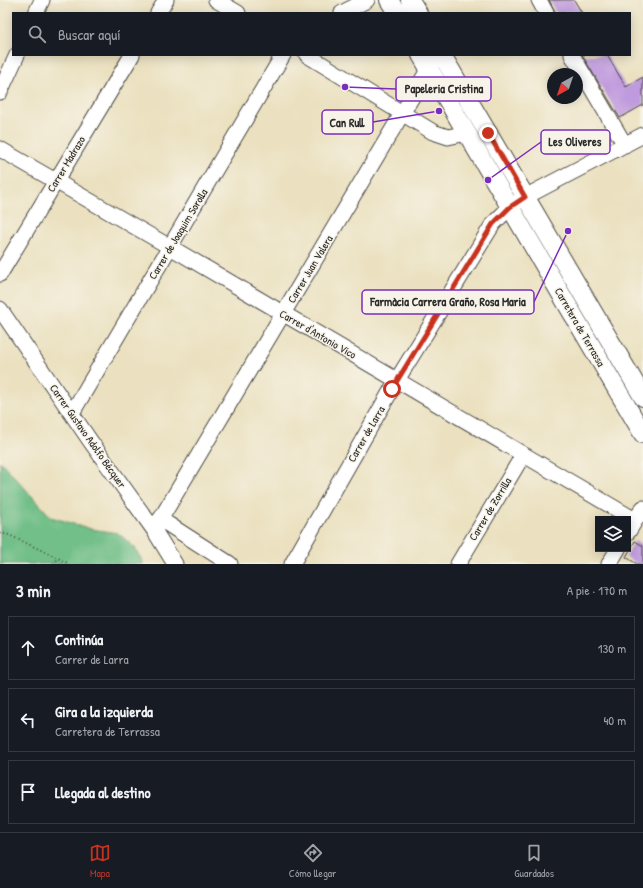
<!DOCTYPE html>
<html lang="es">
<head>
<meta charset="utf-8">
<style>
	:root { --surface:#171b24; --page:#20242c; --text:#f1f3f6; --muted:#9ea1a6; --line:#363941; --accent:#c8321e }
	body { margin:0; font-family:"Patrick Hand",sans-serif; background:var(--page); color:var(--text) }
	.controls { position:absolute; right:12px; bottom:12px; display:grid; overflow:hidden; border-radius:0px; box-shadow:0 2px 10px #0003 }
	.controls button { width:36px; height:36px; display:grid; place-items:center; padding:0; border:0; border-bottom:1px solid var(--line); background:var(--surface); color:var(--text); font:20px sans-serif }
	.compass { position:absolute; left:547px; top:68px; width:36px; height:36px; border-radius:50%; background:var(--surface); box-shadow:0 2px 10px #0003; rotate:220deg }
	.stop { position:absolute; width:12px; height:12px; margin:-9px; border:3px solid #c8321e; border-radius:50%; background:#fff }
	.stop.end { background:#c8321e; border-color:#fff; box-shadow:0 1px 4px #0008 }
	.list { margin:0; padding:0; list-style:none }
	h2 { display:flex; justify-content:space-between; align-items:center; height:52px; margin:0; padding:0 16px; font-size:17px }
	h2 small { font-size:13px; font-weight:400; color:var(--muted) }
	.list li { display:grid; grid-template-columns:26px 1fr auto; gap:12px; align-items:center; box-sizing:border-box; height:64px; margin:0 8px 8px; padding:0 8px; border:1px solid var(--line); border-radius:0px }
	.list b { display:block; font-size:15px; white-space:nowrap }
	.list p { margin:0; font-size:13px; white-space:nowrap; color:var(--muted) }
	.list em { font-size:13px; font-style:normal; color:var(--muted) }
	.icon { flex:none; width:22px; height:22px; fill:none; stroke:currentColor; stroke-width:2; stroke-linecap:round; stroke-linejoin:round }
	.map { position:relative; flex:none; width:643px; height:564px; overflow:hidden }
	.search { position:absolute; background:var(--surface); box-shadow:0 2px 10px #0003; left:12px; right:12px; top:12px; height:44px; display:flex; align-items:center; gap:10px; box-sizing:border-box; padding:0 14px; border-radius:0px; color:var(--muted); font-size:15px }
	.sheet { height:268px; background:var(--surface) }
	nav { display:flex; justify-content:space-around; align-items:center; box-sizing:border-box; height:56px; border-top:1px solid var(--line); background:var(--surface); font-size:11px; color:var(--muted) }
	nav a { display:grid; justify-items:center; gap:2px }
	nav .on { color:var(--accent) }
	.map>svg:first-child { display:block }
</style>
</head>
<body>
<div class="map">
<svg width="643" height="564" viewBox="0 0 643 564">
	<rect width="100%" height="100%" fill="#f7f3e8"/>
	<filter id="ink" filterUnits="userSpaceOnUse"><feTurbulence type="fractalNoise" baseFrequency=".025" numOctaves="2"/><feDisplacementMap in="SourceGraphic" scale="8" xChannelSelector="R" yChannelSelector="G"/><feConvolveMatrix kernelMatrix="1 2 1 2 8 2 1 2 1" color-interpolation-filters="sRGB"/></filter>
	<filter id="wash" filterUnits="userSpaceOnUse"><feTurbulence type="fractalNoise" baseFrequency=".012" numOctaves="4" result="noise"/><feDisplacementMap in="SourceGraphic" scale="16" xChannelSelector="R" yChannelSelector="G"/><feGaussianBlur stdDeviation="0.9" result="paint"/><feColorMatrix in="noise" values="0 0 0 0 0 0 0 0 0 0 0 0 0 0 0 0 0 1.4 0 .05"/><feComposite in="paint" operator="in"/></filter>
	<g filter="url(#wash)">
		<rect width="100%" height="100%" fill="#ebe1c0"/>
		<path fill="#72bf89" stroke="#4e755a" d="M 0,461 L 51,517 L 91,529 L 118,533 L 134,547 L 143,562 L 143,564 L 0,564 Z"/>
		<g id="blocks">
			<path fill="#bf9ade" d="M 549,0 L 574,0 L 582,13 L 556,13 Z
				M 582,55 L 607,55 L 626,87 L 643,77 L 643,105 L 620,118 Z
				M 635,541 L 643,546 L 643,564 L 637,564 L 626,557 Z"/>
		</g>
	</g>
	<g filter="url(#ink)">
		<use href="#blocks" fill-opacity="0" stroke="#484641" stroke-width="1"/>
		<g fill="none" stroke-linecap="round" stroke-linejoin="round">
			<defs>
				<path id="minor" d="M 216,0 L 238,13
					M 539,0 L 546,13
					M 36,13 L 42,0
					M 158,13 L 166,0
					M 342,13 L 367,0
					M 307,55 L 433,132 L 448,137 L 467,133
					M 572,55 L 625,145
					M 0,92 L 17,55
					M 0,149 L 170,247 L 635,520
					M 0,274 L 132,55
					M 0,309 L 91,442 L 154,530 L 175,564
					M 72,413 L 283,55
					M 160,519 L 230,564
					M 154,530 L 434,60
					M 628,532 L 643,508
					M 292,564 L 397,380 L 493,224 L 510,207 L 525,197 L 643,135
					M 458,564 L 523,455
					M 609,564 L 618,549"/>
				<path id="major" d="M 389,0 L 397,13
					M 410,0 L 418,13
					M 421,55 L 643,434
					M 442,55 L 643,397"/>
			</defs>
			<use href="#minor" stroke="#484641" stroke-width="17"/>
			<use href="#major" stroke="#484641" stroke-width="20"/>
			<path stroke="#484641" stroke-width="2" stroke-dasharray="1 3" stroke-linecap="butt" d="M 0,533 L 9,535 L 58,558
				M 54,564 L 58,558 L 69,564"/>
			<use href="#minor" stroke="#fff" stroke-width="15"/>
			<use href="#major" stroke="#fff" stroke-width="18"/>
		</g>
	</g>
	<g fill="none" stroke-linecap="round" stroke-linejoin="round" filter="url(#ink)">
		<path stroke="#c8321e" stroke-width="5" d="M 392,389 L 493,224 L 510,207 L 525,197 L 488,133"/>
	</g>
	<g text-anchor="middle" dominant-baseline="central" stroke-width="3" stroke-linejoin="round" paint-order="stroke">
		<g font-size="11" fill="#2b2b2b" stroke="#f7f3e8">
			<text transform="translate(66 164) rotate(-59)">Carrer Madrazo</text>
			<text transform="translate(178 234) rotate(-59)">Carrer de Joaquim Sorolla</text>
			<text transform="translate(310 269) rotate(-59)">Carrer Juan Valera</text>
			<text transform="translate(580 327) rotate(60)">Carretera de Terrassa</text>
			<text transform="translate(318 334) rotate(30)">Carrer d'Antonio Vico</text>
			<text transform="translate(366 434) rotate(-60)">Carrer de Larra</text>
			<text transform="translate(88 436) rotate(55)">Carrer Gustavo Adolfo Bécquer</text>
			<text transform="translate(490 509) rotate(-59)">Carrer de Zorrilla</text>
		</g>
	</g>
	<path fill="none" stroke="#7b2cbf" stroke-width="1.5" d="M345 87L396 89M439 111L373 122M488 180L541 142M568 231L534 302"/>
	<g fill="#7b2cbf" stroke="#f7f3e8" stroke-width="1.5">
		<circle cx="345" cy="87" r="4"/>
		<circle cx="439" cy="111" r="4"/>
		<circle cx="488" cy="180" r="4"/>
		<circle cx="568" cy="231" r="4"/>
	</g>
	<g fill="#f7f3e8" stroke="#7b2cbf" stroke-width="1.5">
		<rect x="396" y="77" width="95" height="24" rx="4"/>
		<rect x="322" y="110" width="51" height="24" rx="4"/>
		<rect x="541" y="130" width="69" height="24" rx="4"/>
		<rect x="362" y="290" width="172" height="24" rx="4"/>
	</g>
	<g font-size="12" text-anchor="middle" font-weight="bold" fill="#2b2b2b">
		<text x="444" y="93">Papeleria Cristina</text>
		<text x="347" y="127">Can Rull</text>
		<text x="575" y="146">Les Oliveres</text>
		<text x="448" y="306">Farmàcia Carrera Graño, Rosa Maria</text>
	</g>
</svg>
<div class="controls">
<button><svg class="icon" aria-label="layers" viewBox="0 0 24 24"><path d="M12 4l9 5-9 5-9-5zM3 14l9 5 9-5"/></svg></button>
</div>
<svg class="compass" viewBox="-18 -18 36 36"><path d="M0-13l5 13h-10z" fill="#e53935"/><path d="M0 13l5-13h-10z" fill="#9ea1a6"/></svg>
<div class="stop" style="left:392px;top:389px"></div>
<div class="stop end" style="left:488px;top:133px"></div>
<div class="search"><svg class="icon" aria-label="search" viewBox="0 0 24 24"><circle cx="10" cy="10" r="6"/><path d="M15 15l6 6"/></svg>Buscar aquí</div>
</div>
<section class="sheet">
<h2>3 min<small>A pie · 170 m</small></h2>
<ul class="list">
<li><svg class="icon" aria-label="ahead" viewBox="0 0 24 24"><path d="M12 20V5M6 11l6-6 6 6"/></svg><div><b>Continúa</b><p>Carrer de Larra</p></div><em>130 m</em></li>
<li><svg class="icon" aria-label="left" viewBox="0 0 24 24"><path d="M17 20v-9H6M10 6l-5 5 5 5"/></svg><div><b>Gira a la izquierda</b><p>Carretera de Terrassa</p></div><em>40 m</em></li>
<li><svg class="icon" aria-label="arrive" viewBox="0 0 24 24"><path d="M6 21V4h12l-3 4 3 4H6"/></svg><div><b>Llegada al destino</b></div></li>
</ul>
</section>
<nav>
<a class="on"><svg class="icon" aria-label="map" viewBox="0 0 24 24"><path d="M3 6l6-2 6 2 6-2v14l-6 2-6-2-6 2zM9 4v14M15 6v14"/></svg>Mapa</a>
<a><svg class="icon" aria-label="directions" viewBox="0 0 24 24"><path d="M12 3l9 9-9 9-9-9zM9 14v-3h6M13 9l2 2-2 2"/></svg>Cómo llegar</a>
<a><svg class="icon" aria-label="saved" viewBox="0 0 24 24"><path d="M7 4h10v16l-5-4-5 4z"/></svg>Guardados</a>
</nav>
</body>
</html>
